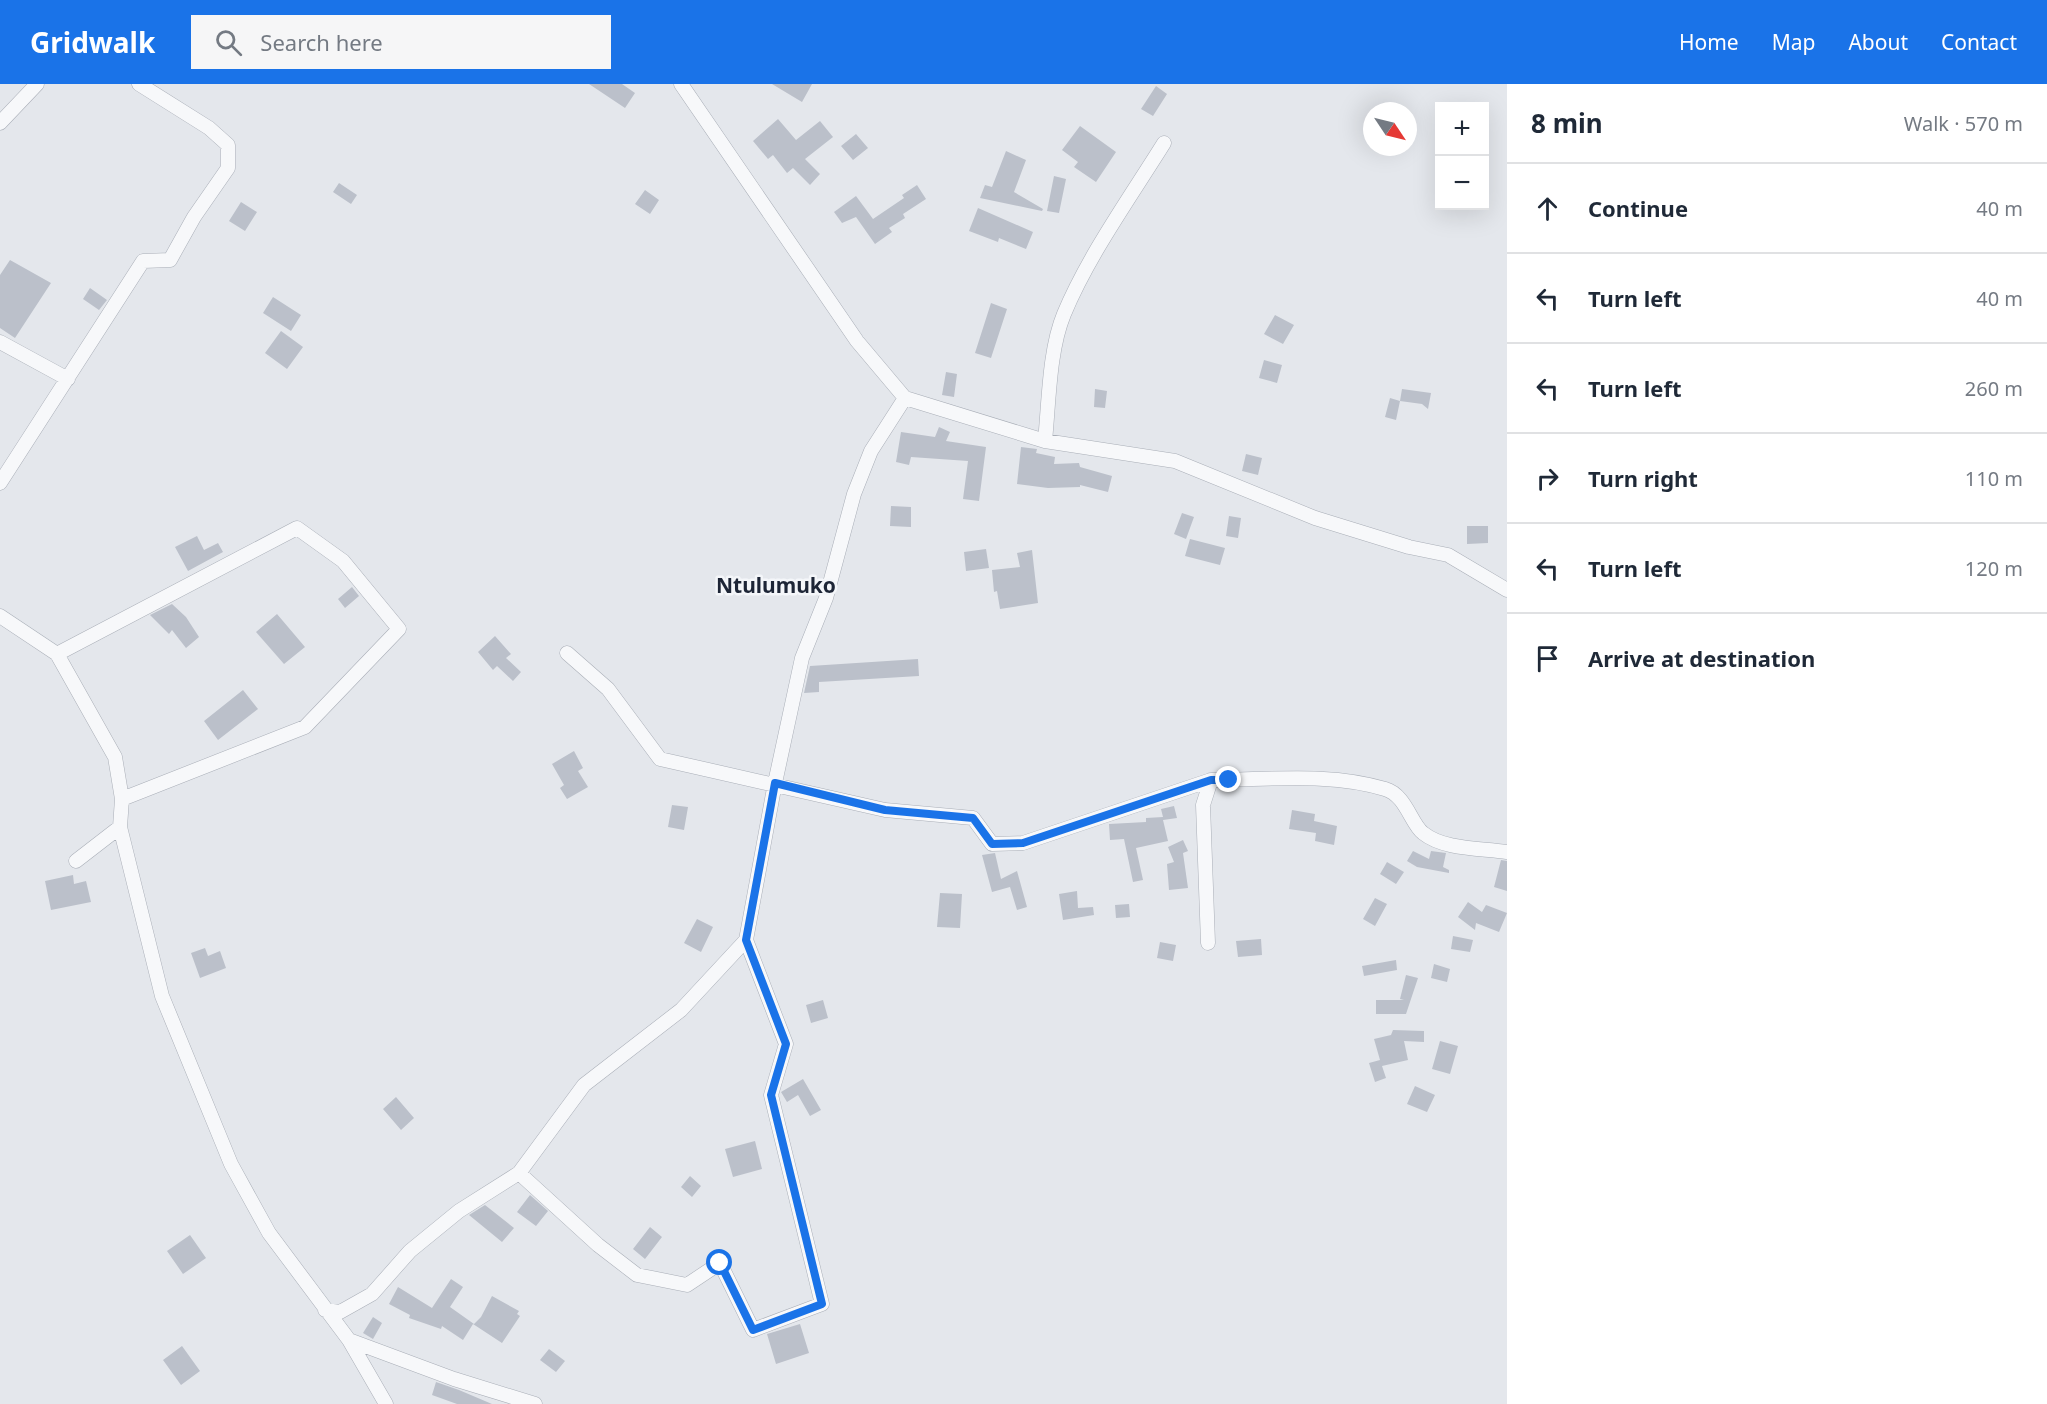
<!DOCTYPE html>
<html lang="en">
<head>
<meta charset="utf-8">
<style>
	:root { --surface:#fff; --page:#f6f6f7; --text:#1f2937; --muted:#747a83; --line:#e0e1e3; --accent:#1a73e8 }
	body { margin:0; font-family:"Noto Sans",sans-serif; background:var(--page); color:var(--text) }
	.controls { position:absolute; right:18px; top:18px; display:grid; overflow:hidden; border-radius:0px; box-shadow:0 6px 24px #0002 }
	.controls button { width:54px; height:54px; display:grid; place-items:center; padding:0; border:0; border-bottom:2px solid var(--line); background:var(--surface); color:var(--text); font:30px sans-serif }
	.compass { position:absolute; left:1363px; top:18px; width:54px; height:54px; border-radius:50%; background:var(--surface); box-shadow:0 6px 24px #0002; rotate:125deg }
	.stop { position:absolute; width:18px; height:18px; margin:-14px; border:4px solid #1a73e8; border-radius:50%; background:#fff }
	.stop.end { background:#1a73e8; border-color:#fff; box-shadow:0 2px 6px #0008 }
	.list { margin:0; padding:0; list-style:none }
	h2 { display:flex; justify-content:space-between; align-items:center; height:78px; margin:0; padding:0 24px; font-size:26px }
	h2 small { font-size:20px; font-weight:400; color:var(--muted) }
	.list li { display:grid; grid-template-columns:39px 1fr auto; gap:18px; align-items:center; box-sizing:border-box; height:90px; padding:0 24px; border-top:2px solid var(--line) }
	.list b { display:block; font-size:22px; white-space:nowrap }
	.list em { font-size:20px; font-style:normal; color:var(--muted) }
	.icon { flex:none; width:33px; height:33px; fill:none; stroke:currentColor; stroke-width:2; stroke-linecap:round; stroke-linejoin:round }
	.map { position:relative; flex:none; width:1507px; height:1320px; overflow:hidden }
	header { display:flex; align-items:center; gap:36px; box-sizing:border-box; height:84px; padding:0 30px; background:var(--accent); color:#fff }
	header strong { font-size:28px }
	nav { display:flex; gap:33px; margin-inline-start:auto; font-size:21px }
	.search { width:420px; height:54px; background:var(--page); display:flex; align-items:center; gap:15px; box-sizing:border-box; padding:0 21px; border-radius:0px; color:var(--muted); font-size:22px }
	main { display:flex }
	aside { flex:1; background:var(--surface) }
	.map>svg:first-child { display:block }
</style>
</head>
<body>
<header>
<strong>Gridwalk</strong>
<div class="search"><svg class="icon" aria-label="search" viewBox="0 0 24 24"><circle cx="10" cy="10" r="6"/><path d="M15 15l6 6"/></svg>Search here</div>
<nav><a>Home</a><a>Map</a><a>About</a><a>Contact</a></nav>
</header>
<main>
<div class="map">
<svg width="1507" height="1320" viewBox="0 0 1507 1320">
	<rect width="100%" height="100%" fill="#e4e7ec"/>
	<path fill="#bbc0ca" d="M 589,0 L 622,0 L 635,9 L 625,24 Z
		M 772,0 L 812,0 L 802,18 Z
		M 1156,2 L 1167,10 L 1153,32 L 1141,25 Z
		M 778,35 L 796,56 L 820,37 L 833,53 L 805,75 L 820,90 L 810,101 L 793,84 L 787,89 L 773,71 L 768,75 L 753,57 Z
		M 1080,42 L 1116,68 L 1096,98 L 1074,83 L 1078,78 L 1062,66 Z
		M 856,50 L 868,64 L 853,76 L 841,62 Z
		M 1006,67 L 1026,76 L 1014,108 L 1043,125 L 1042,127 L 980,114 L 985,101 L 992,103 Z
		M 1054,92 L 1066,95 L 1059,129 L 1047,127 Z
		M 339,99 L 357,111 L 351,120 L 333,108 Z
		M 917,101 L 926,115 L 903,130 L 905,134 L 889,144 L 892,148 L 875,160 L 856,133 L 842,139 L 834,128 L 856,112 L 873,135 L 904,114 L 902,111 Z
		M 645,106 L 659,116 L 650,130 L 635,120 Z
		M 241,118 L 257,128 L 245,147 L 229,137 Z
		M 978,124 L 1033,148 L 1026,165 L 999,154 L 998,158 L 969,147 Z
		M 10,176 L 51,199 L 15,254 L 0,244 L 0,191 Z
		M 90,204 L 107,216 L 99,226 L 83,215 Z
		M 273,213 L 301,231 L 291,247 L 263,229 Z
		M 991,219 L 1007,225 L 991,274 L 975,269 Z
		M 1275,231 L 1294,241 L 1283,260 L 1264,250 Z
		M 281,247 L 303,263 L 287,285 L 265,269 Z
		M 1264,276 L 1282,281 L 1277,299 L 1259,294 Z
		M 946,288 L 957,290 L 954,313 L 942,311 Z
		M 1095,305 L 1107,307 L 1105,324 L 1094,323 Z
		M 1402,305 L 1431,309 L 1428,325 L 1422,320 L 1400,317 Z
		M 1390,314 L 1400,317 L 1396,336 L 1385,333 Z
		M 939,343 L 950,348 L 946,357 L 986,363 L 979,417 L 963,415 L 968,377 L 911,373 L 909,381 L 896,378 L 901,348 L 935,353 Z
		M 1021,363 L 1037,365 L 1036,369 L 1055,373 L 1054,380 L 1079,379 L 1080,383 L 1112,392 L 1108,408 L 1080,401 L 1080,403 L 1048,404 L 1017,400 Z
		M 1246,370 L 1262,374 L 1258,391 L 1242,387 Z
		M 891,422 L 911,423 L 911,443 L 890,442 Z
		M 1182,429 L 1194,433 L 1186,455 L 1174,450 Z
		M 1229,432 L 1241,434 L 1238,454 L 1226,452 Z
		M 1467,442 L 1488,442 L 1488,459 L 1467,460 Z
		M 197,452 L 204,466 L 218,459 L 223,468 L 188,487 L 175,463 Z
		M 1190,455 L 1225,464 L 1220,481 L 1185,472 Z
		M 986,465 L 989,484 L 966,487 L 964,468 Z
		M 1032,466 L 1038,519 L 1000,525 L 997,507 L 994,508 L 992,486 L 1020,483 L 1017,469 Z
		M 352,503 L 359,512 L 345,524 L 338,515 Z
		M 172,520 L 186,533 L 199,553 L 186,564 L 172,546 L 169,550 L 150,531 Z
		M 277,530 L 305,563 L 284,580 L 256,548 Z
		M 495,552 L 511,570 L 506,574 L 521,588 L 513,597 L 497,582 L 493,586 L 478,568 Z
		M 918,575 L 919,592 L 819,598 L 819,608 L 804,609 L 810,582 Z
		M 243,606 L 258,625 L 218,656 L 204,637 Z
		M 574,667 L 583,684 L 578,687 L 588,703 L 567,715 L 560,704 L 564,701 L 552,680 Z
		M 672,721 L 688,723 L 684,746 L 668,743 Z
		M 1174,722 L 1177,734 L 1163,736 L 1168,757 L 1136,764 L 1143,796 L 1133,798 L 1124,755 L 1110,756 L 1109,740 L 1146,738 L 1146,734 L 1163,733 L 1161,725 Z
		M 1292,726 L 1315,730 L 1314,737 L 1337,742 L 1334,761 L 1315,757 L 1316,749 L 1289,745 Z
		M 1183,756 L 1188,767 L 1183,769 L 1188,804 L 1169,806 L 1167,780 L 1174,778 L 1168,763 Z
		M 1413,767 L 1429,775 L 1431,767 L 1446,769 L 1443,783 L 1449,786 L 1449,789 L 1417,783 L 1407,777 Z
		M 995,769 L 1001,795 L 1017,787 L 1027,823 L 1017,826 L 1010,803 L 992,808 L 982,771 Z
		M 1501,776 L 1507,777 L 1507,807 L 1494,803 Z
		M 1387,778 L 1404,788 L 1396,800 L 1380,790 Z
		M 73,791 L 74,800 L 86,797 L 91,818 L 51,826 L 45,797 Z
		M 1077,807 L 1078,824 L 1093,823 L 1094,831 L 1063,836 L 1059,810 Z
		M 940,809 L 962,810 L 960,844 L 937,843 Z
		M 1375,814 L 1387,820 L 1375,842 L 1363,835 Z
		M 1468,818 L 1482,828 L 1486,821 L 1507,829 L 1499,848 L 1476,839 L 1475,846 L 1458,833 Z
		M 1129,820 L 1130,833 L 1116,834 L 1115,821 Z
		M 697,835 L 713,843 L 701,868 L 684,859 Z
		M 1453,852 L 1473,856 L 1470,868 L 1451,865 Z
		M 1261,855 L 1262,871 L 1238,873 L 1236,857 Z
		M 1160,858 L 1176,861 L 1173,877 L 1157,874 Z
		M 205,864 L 208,872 L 220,867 L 226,884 L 200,894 L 191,869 Z
		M 1396,876 L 1397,886 L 1364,892 L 1362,882 Z
		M 1434,880 L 1450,885 L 1447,898 L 1431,894 Z
		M 1406,891 L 1418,894 L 1406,930 L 1376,930 L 1376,916 L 1404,916 L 1400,915 Z
		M 823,916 L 828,934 L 811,939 L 806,921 Z
		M 1393,946 L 1424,947 L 1424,958 L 1404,957 L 1408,976 L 1382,982 L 1386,994 L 1375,998 L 1369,979 L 1380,976 L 1374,955 L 1391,951 Z
		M 1440,957 L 1458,962 L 1450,990 L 1432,985 Z
		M 803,995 L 821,1026 L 810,1032 L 798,1011 L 787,1018 L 781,1008 Z
		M 1415,1002 L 1435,1011 L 1427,1028 L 1407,1020 Z
		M 396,1013 L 414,1034 L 401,1046 L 383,1025 Z
		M 755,1057 L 762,1085 L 733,1093 L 725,1065 Z
		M 690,1092 L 701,1102 L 692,1113 L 681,1103 Z
		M 530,1111 L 548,1127 L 536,1142 L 517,1128 Z
		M 485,1121 L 514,1144 L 502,1158 L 469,1131 Z
		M 650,1143 L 662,1153 L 645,1175 L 633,1165 Z
		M 190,1151 L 206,1174 L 183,1190 L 167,1167 Z
		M 451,1195 L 463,1203 L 450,1223 L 474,1240 L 481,1233 L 492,1212 L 519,1227 L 517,1230 L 520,1232 L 502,1259 L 473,1240 L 463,1256 L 442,1242 L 441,1245 L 409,1234 L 410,1231 L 389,1220 L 398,1203 L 432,1224 Z
		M 373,1233 L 382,1239 L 373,1255 L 363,1249 Z
		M 800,1240 L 809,1269 L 776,1280 L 767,1250 Z
		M 182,1262 L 200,1287 L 181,1301 L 163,1276 Z
		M 549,1265 L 565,1277 L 556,1288 L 540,1276 Z
		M 436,1298 L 459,1306 L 492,1320 L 457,1320 L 432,1311 Z"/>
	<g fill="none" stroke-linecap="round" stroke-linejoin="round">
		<defs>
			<path id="minor" d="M 681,0 L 857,257 L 905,314 L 1045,357 L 1175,377 L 1315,434 L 1409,463 L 1448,471 L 1507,506
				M 0,39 L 37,0
				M 0,258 L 68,295
				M 1045,357 C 1049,318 1049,266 1064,230 C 1088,172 1131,112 1164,59
				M 0,399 L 143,177 L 170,176 L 194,133 L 228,84 L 228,61 L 209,44 L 139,0
				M 0,532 L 57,570 L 115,673 L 122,715 L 120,743 L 162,912 L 231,1080 L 269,1149 L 349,1256 L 454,1295 L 535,1320
				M 567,569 L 608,605 L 660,675 L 885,726 L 973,734 L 992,760 L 1023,759 L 1211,696
				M 57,570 L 297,444 L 343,477 L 399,545 L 305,643 L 122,715
				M 76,777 L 120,743
				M 1208,859 L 1203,721 L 1211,696 C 1268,696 1330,688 1385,705 C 1406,711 1411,740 1423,749 C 1444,766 1481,764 1507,768
				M 519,1089 L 598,1161 L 637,1191 L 687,1201 L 720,1179 L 753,1246 L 822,1220 L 771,1011 L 786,960 L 746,856 L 775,699 L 802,574 L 826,514 L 854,410 L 871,367 L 905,314
				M 325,1226 L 340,1228 L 372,1210 L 410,1167 L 459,1127 L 519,1089 L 584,1001 L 681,926 L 746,856
				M 349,1256 L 386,1320"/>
		</defs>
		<use href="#minor" stroke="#a9aeb7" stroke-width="15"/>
		<use href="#minor" stroke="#f7f8fa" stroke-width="14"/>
	</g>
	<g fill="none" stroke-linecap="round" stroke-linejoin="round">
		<path stroke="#1a73e8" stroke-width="8" d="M 720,1179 L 753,1246 L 822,1220 L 771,1011 L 786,960 L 746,856 L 775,699 L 885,726 L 973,734 L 992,760 L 1023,759 L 1211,696 L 1229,696"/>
	</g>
	<g text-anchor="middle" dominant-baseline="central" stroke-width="5" stroke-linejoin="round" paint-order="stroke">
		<g font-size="21" font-weight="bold" fill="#1d2536" stroke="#f4f6f9">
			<text x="776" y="501">Ntulumuko</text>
		</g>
	</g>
</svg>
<div class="controls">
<button>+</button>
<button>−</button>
</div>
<svg class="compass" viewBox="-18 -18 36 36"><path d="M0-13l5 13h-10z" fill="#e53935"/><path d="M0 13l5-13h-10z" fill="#747a83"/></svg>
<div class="stop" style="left:720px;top:1179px"></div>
<div class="stop end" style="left:1229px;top:696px"></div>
</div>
<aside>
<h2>8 min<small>Walk · 570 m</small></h2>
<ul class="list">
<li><svg class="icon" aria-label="ahead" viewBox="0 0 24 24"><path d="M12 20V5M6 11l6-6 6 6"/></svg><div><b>Continue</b></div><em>40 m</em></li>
<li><svg class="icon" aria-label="left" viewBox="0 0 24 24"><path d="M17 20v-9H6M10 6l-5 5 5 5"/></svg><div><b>Turn left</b></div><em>40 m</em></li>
<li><svg class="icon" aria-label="left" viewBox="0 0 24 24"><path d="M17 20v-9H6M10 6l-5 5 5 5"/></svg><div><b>Turn left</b></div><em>260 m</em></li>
<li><svg class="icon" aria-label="right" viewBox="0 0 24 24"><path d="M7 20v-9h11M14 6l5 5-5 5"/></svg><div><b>Turn right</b></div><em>110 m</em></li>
<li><svg class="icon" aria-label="left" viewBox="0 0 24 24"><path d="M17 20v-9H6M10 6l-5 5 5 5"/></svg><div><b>Turn left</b></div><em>120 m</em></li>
<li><svg class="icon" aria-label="arrive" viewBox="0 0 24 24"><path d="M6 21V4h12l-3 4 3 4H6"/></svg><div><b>Arrive at destination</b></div></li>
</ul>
</aside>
</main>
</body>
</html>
